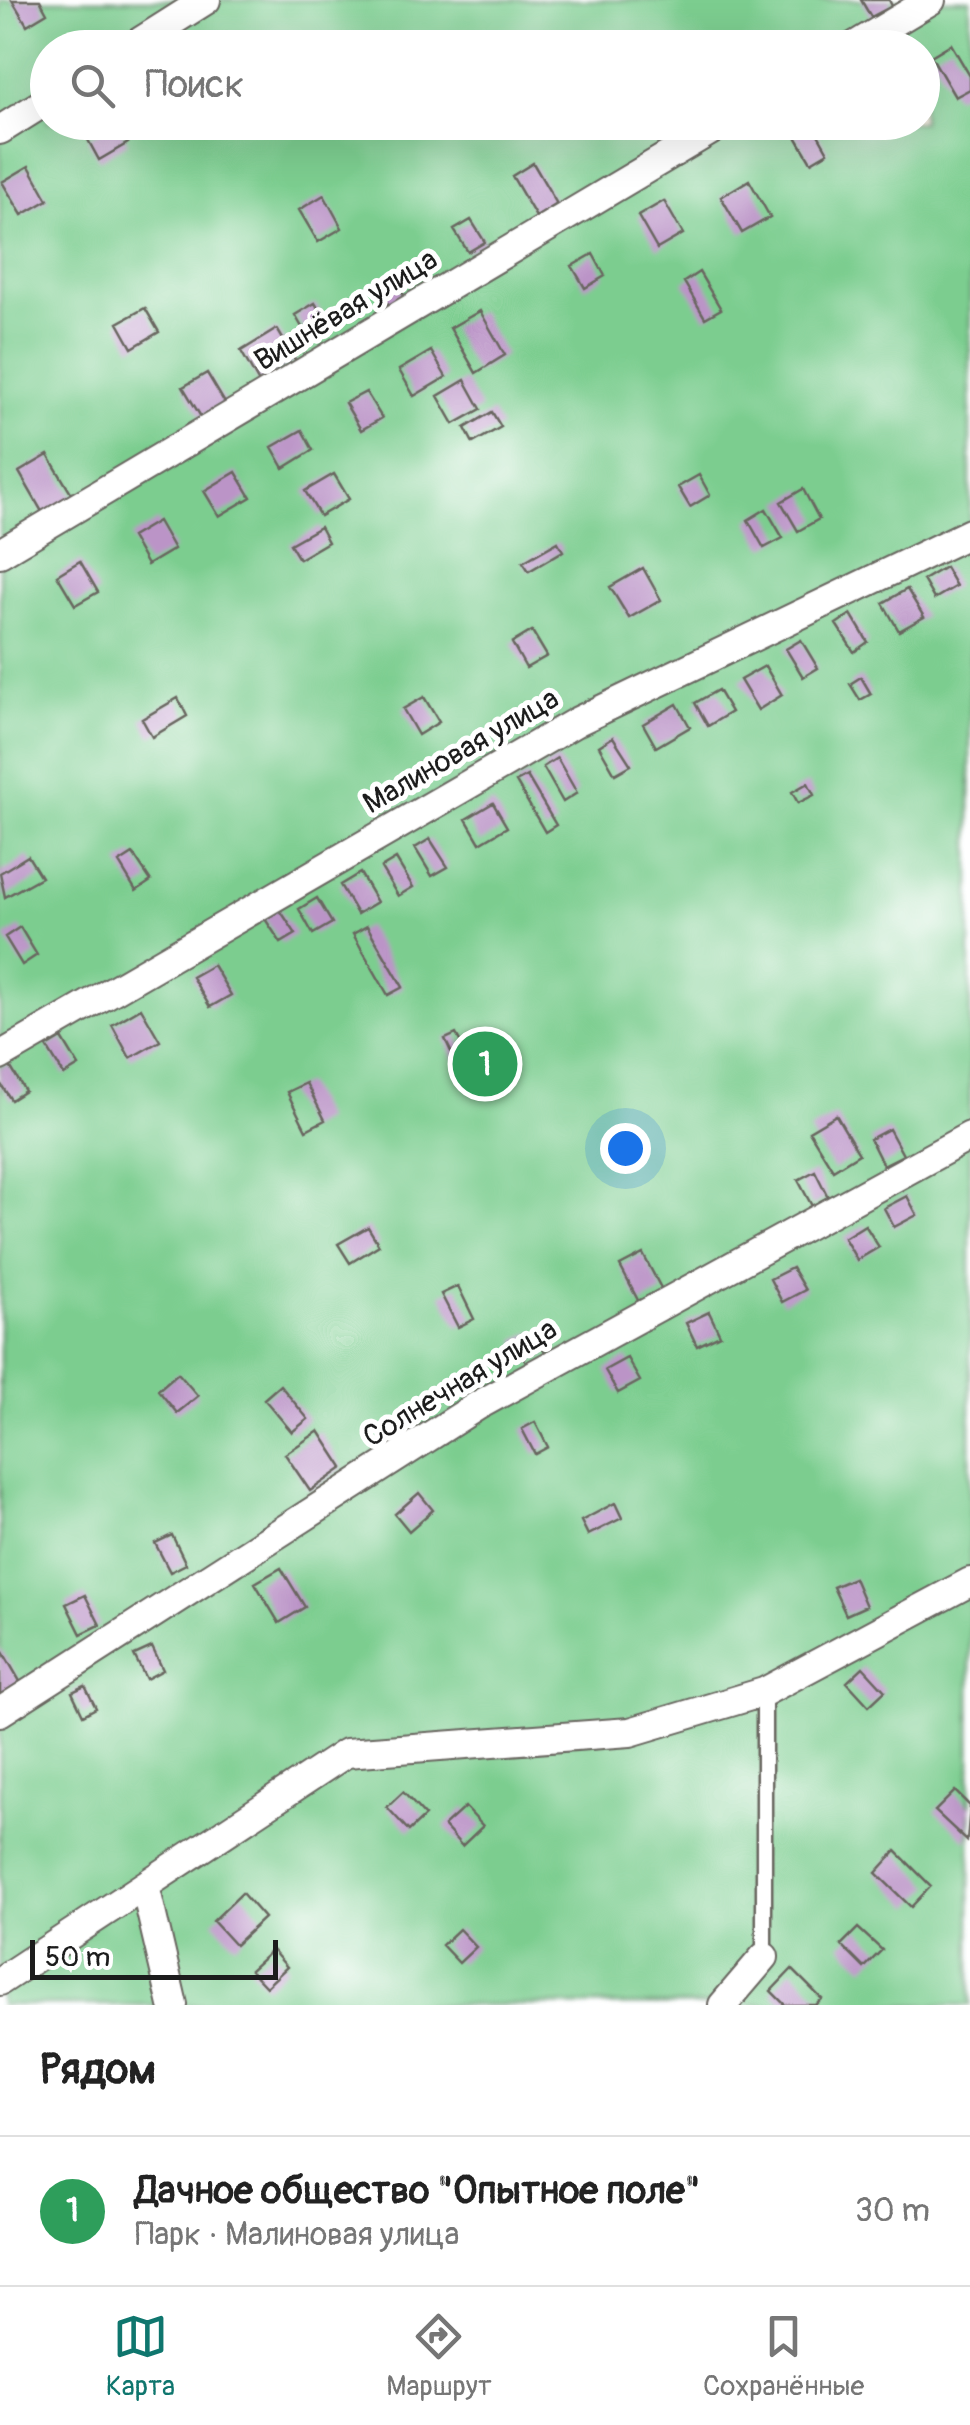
<!DOCTYPE html>
<html lang="ru">
<head>
<meta charset="utf-8">
<style>
	:root { --surface:#fff; --page:#f2f2f2; --text:#222; --muted:#767676; --line:#e0e0e0; --accent:#0f766e }
	body { margin:0; font-family:Pangolin,sans-serif; background:var(--page); color:var(--text) }
	.scale { position:absolute; left:30px; bottom:25px; width:248px; box-sizing:border-box; padding-left:10px; border:5px solid #1c1c1c; border-top:0; font-size:28px; line-height:35px; white-space:nowrap; color:#1c1c1c; -webkit-text-stroke:8px #fff; paint-order:stroke }
	.you { position:absolute; left:625px; top:1148px; width:35px; height:35px; margin:-25px; border:8px solid #fff; border-radius:50%; background:#1a73e8; box-shadow:0 0 0 15px #1a73e833 }
	.badge { display:grid; place-items:center; width:65px; height:65px; border-radius:50%; background:var(--accent); color:#fff; font-size:32px; font-weight:700 }
	.pin { position:absolute; translate:-50% -50%; border:5px solid #fff; box-shadow:0 2px 10px #0006 }
	.list { margin:0; padding:0; list-style:none }
	h2 { display:flex; justify-content:space-between; align-items:center; height:130px; margin:0; padding:0 40px; font-size:42px }
	h2 small { font-size:32px; font-weight:400; color:var(--muted) }
	.list li { display:grid; grid-template-columns:65px 1fr auto; gap:30px; align-items:center; box-sizing:border-box; height:150px; padding:0 40px; border-top:2px solid var(--line) }
	.list b { display:block; font-size:38px; white-space:nowrap }
	.list p { margin:0; font-size:32px; white-space:nowrap; color:var(--muted) }
	.list em { font-size:32px; font-style:normal; color:var(--muted) }
	.icon { flex:none; width:55px; height:55px; fill:none; stroke:currentColor; stroke-width:2; stroke-linecap:round; stroke-linejoin:round }
	.map { position:relative; flex:none; width:970px; height:2005px; overflow:hidden }
	.search { position:absolute; background:var(--surface); box-shadow:0 10px 40px #0002; left:30px; right:30px; top:30px; height:110px; display:flex; align-items:center; gap:25px; box-sizing:border-box; padding:0 35px; border-radius:55px; color:var(--muted); font-size:38px }
	.sheet { height:280px; background:var(--surface) }
	nav { display:flex; justify-content:space-around; align-items:center; box-sizing:border-box; height:140px; border-top:2px solid var(--line); background:var(--surface); font-size:28px; color:var(--muted) }
	nav a { display:grid; justify-items:center; gap:5px }
	nav .on { color:var(--accent) }
	.map>svg:first-child { display:block }
</style>
</head>
<body>
<div class="map">
<svg width="970" height="2005" viewBox="0 0 970 2005">
	<rect width="100%" height="100%" fill="#fff"/>
	<filter id="ink" filterUnits="userSpaceOnUse"><feTurbulence type="fractalNoise" baseFrequency=".01" numOctaves="2"/><feDisplacementMap in="SourceGraphic" scale="20" xChannelSelector="R" yChannelSelector="G"/><feConvolveMatrix kernelMatrix="1 2 1 2 8 2 1 2 1" color-interpolation-filters="sRGB"/></filter>
	<filter id="wash" filterUnits="userSpaceOnUse"><feTurbulence type="fractalNoise" baseFrequency=".0048" numOctaves="4" result="noise"/><feDisplacementMap in="SourceGraphic" scale="40" xChannelSelector="R" yChannelSelector="G"/><feGaussianBlur stdDeviation="2.25" result="paint"/><feColorMatrix in="noise" values="0 0 0 0 0 0 0 0 0 0 0 0 0 0 0 0 0 1.4 0 .05"/><feComposite in="paint" operator="in"/></filter>
	<g filter="url(#wash)">
		<rect width="100%" height="100%" fill="#f7eedd"/>
		<path fill="#7ccd8f" stroke="#4c7456" stroke-width="2.5" fill-rule="evenodd" d="M 0,0 L 970,0 L 970,2005 L 0,2005 ZM 48,48 L 922,48 L 922,122 L 48,122 Z"/>
		<g id="blocks">
			<path fill="#bb94c7" d="M 12,0 L 40,0 L 47,13 L 27,25 Z
				M 861,0 L 889,0 L 892,6 L 871,17 Z
				M 951,44 L 970,76 L 970,89 L 955,97 L 931,56 Z
				M 117,122 L 128,143 L 99,160 L 87,138 Z
				M 652,122 L 679,122 L 681,125 L 661,137 Z
				M 802,122 L 811,122 L 828,152 L 811,162 L 791,128 Z
				M 533,163 L 557,204 L 536,217 L 512,176 Z
				M 29,166 L 48,200 L 22,215 L 2,182 Z
				M 749,180 L 770,217 L 742,233 L 721,197 Z
				M 324,195 L 342,228 L 318,242 L 299,210 Z
				M 664,201 L 683,234 L 657,249 L 638,216 Z
				M 471,220 L 485,242 L 468,252 L 454,230 Z
				M 593,254 L 605,276 L 585,288 L 572,266 Z
				M 699,272 L 721,309 L 705,318 L 684,282 Z
				M 392,275 L 405,297 L 390,307 L 376,284 Z
				M 315,303 L 331,329 L 310,341 L 295,315 Z
				M 145,308 L 159,332 L 132,348 L 118,323 Z
				M 480,311 L 505,355 L 476,373 L 450,328 Z
				M 277,329 L 296,361 L 259,383 L 241,351 Z
				M 431,351 L 446,377 L 414,396 L 399,370 Z
				M 207,373 L 225,403 L 201,417 L 183,387 Z
				M 465,380 L 481,409 L 454,424 L 438,396 Z
				M 366,392 L 382,418 L 361,430 L 345,403 Z
				M 492,412 L 501,427 L 473,443 L 465,428 Z
				M 302,430 L 313,450 L 284,468 L 272,447 Z
				M 48,455 L 75,500 L 45,517 L 19,472 Z
				M 236,472 L 251,497 L 219,516 L 204,491 Z
				M 334,474 L 349,499 L 320,516 L 305,491 Z
				M 699,475 L 710,495 L 690,507 L 678,487 Z
				M 803,489 L 819,519 L 798,531 L 781,502 Z
				M 766,509 L 783,538 L 764,548 L 748,520 Z
				M 158,521 L 174,549 L 147,565 L 131,537 Z
				M 320,527 L 328,542 L 299,559 L 290,544 Z
				M 558,542 L 563,551 L 529,571 L 523,562 Z
				M 80,561 L 98,592 L 75,605 L 57,575 Z
				M 945,567 L 956,586 L 934,599 L 923,580 Z
				M 643,568 L 661,600 L 629,618 L 610,587 Z
				M 907,589 L 924,617 L 899,631 L 883,603 Z
				M 851,614 L 868,642 L 854,652 L 836,624 Z
				M 532,631 L 547,656 L 526,668 L 512,643 Z
				M 801,640 L 818,668 L 803,677 L 786,649 Z
				M 765,666 L 782,695 L 758,710 L 740,680 Z
				M 861,677 L 871,694 L 860,700 L 850,684 Z
				M 718,690 L 731,712 L 708,726 L 695,703 Z
				M 424,697 L 439,722 L 418,735 L 403,709 Z
				M 178,698 L 187,716 L 152,737 L 142,719 Z
				M 677,704 L 690,727 L 656,747 L 643,724 Z
				M 613,737 L 631,765 L 615,774 L 599,746 Z
				M 557,758 L 577,793 L 563,802 L 543,767 Z
				M 527,776 L 556,825 L 545,832 L 516,782 Z
				M 808,783 L 814,795 L 798,803 L 792,792 Z
				M 493,803 L 507,827 L 480,843 L 466,819 Z
				M 430,839 L 448,867 L 432,876 L 415,848 Z
				M 133,854 L 151,881 L 136,891 L 119,863 Z
				M 28,856 L 41,877 L 5,897 L 0,873 Z
				M 396,859 L 413,887 L 398,896 L 381,868 Z
				M 360,873 L 377,902 L 357,914 L 340,885 Z
				M 317,898 L 332,923 L 313,934 L 299,909 Z
				M 278,907 L 296,934 L 281,943 L 263,916 Z
				M 367,926 L 403,987 L 388,995 L 353,934 Z
				M 20,927 L 37,955 L 22,965 L 5,937 Z
				M 213,965 L 231,995 L 210,1007 L 192,977 Z
				M 141,1008 L 160,1041 L 130,1058 L 112,1025 Z
				M 456,1034 L 467,1054 L 455,1060 L 445,1039 Z
				M 62,1038 L 79,1066 L 64,1075 L 47,1047 Z
				M 8,1063 L 25,1091 L 11,1100 L 0,1083 L 0,1068 Z
				M 306,1083 L 325,1120 L 306,1130 L 287,1092 Z
				M 836,1115 L 859,1154 L 833,1170 L 809,1131 Z
				M 889,1129 L 903,1155 L 883,1165 L 870,1139 Z
				M 815,1171 L 828,1197 L 812,1206 L 798,1180 Z
				M 907,1196 L 917,1215 L 894,1227 L 884,1208 Z
				M 865,1225 L 879,1247 L 857,1260 L 844,1238 Z
				M 368,1227 L 379,1245 L 350,1263 L 338,1244 Z
				M 643,1254 L 663,1292 L 640,1304 L 620,1266 Z
				M 792,1268 L 805,1290 L 782,1302 L 770,1279 Z
				M 458,1286 L 474,1319 L 458,1327 L 441,1294 Z
				M 709,1312 L 720,1335 L 697,1346 L 686,1323 Z
				M 534,1331 L 546,1354 L 527,1364 L 515,1340 Z
				M 627,1358 L 640,1381 L 618,1393 L 605,1370 Z
				M 178,1373 L 198,1396 L 177,1413 L 158,1390 Z
				M 280,1385 L 308,1419 L 292,1432 L 264,1399 Z
				M 535,1422 L 548,1447 L 535,1454 L 522,1429 Z
				M 319,1431 L 343,1468 L 310,1491 L 285,1454 Z
				M 419,1493 L 433,1510 L 409,1531 L 395,1514 Z
				M 615,1503 L 622,1518 L 588,1535 L 581,1521 Z
				M 172,1535 L 186,1564 L 170,1572 L 155,1543 Z
				M 281,1568 L 305,1607 L 279,1623 L 255,1583 Z
				M 854,1578 L 866,1606 L 846,1615 L 833,1587 Z
				M 85,1595 L 100,1625 L 81,1634 L 66,1604 Z
				M 0,1647 L 21,1683 L 0,1695 Z
				M 152,1647 L 163,1670 L 146,1679 L 134,1655 Z
				M 863,1667 L 885,1691 L 869,1706 L 847,1682 Z
				M 85,1686 L 96,1708 L 83,1715 L 72,1692 Z
				M 955,1791 L 970,1806 L 967,1841 L 935,1811 Z
				M 403,1792 L 425,1816 L 409,1831 L 387,1807 Z
				M 465,1807 L 483,1826 L 462,1846 L 444,1826 Z
				M 896,1851 L 931,1886 L 911,1907 L 876,1873 Z
				M 242,1893 L 264,1918 L 235,1945 L 213,1921 Z
				M 858,1928 L 882,1950 L 864,1968 L 841,1945 Z
				M 459,1929 L 476,1947 L 459,1963 L 442,1945 Z
				M 272,1950 L 287,1967 L 266,1987 L 250,1970 Z
				M 792,1969 L 822,1999 L 816,2005 L 785,2005 L 771,1991 Z"/>
		</g>
	</g>
	<g filter="url(#ink)">
		<use href="#blocks" fill-opacity="0" stroke="#696660" stroke-width="2.5"/>
		<g fill="none" stroke-linecap="round" stroke-linejoin="round">
			<defs>
				<path id="lane" d="M 764,1692 L 764,1957"/>
				<path id="street" d="M 130,48 L 206,0
					M 851,48 L 931,0
					M 0,130 L 48,100
					M 0,553 L 725,122
					M 0,1056 L 578,721 L 970,533
					M 0,1712 L 477,1406 L 970,1136
					M 145,1886 L 173,2005
					M 0,1981 L 346,1753 L 630,1732 L 764,1692 L 970,1582
					M 723,2005 L 764,1957"/>
			</defs>
			<use href="#lane" stroke="#696660" stroke-width="19"/>
			<use href="#street" stroke="#696660" stroke-width="32"/>
			<use href="#lane" stroke="#fff" stroke-width="14"/>
			<use href="#street" stroke="#fff" stroke-width="28"/>
		</g>
	</g>
	<g text-anchor="middle" dominant-baseline="central" stroke-width="10" stroke-linejoin="round" paint-order="stroke">
		<g font-size="30" fill="#1c1c1c" stroke="#fff">
			<text transform="translate(346 310) rotate(-31)">Вишнёвая улица</text>
			<text transform="translate(461 751) rotate(-30)">Малиновая улица</text>
			<text transform="translate(460 1383) rotate(-31)">Солнечная улица</text>
		</g>
	</g>
</svg>
<div class="scale">50 m</div>
<div class="you"></div>
<div class="pin badge" style="left:485px;top:1064px;background:#2e9e5b">1</div>
<div class="search"><svg class="icon" aria-label="search" viewBox="0 0 24 24"><circle cx="10" cy="10" r="6"/><path d="M15 15l6 6"/></svg>Поиск</div>
</div>
<section class="sheet">
<h2>Рядом<small></small></h2>
<ul class="list">
<li><span class="badge" style="background:#2e9e5b">1</span><div><b>Дачное общество &quot;Опытное поле&quot;</b><p>Парк · Малиновая улица</p></div><em>30 m</em></li>
</ul>
</section>
<nav>
<a class="on"><svg class="icon" aria-label="map" viewBox="0 0 24 24"><path d="M3 6l6-2 6 2 6-2v14l-6 2-6-2-6 2zM9 4v14M15 6v14"/></svg>Карта</a>
<a><svg class="icon" aria-label="directions" viewBox="0 0 24 24"><path d="M12 3l9 9-9 9-9-9zM9 14v-3h6M13 9l2 2-2 2"/></svg>Маршрут</a>
<a><svg class="icon" aria-label="saved" viewBox="0 0 24 24"><path d="M7 4h10v16l-5-4-5 4z"/></svg>Сохранённые</a>
</nav>
</body>
</html>
